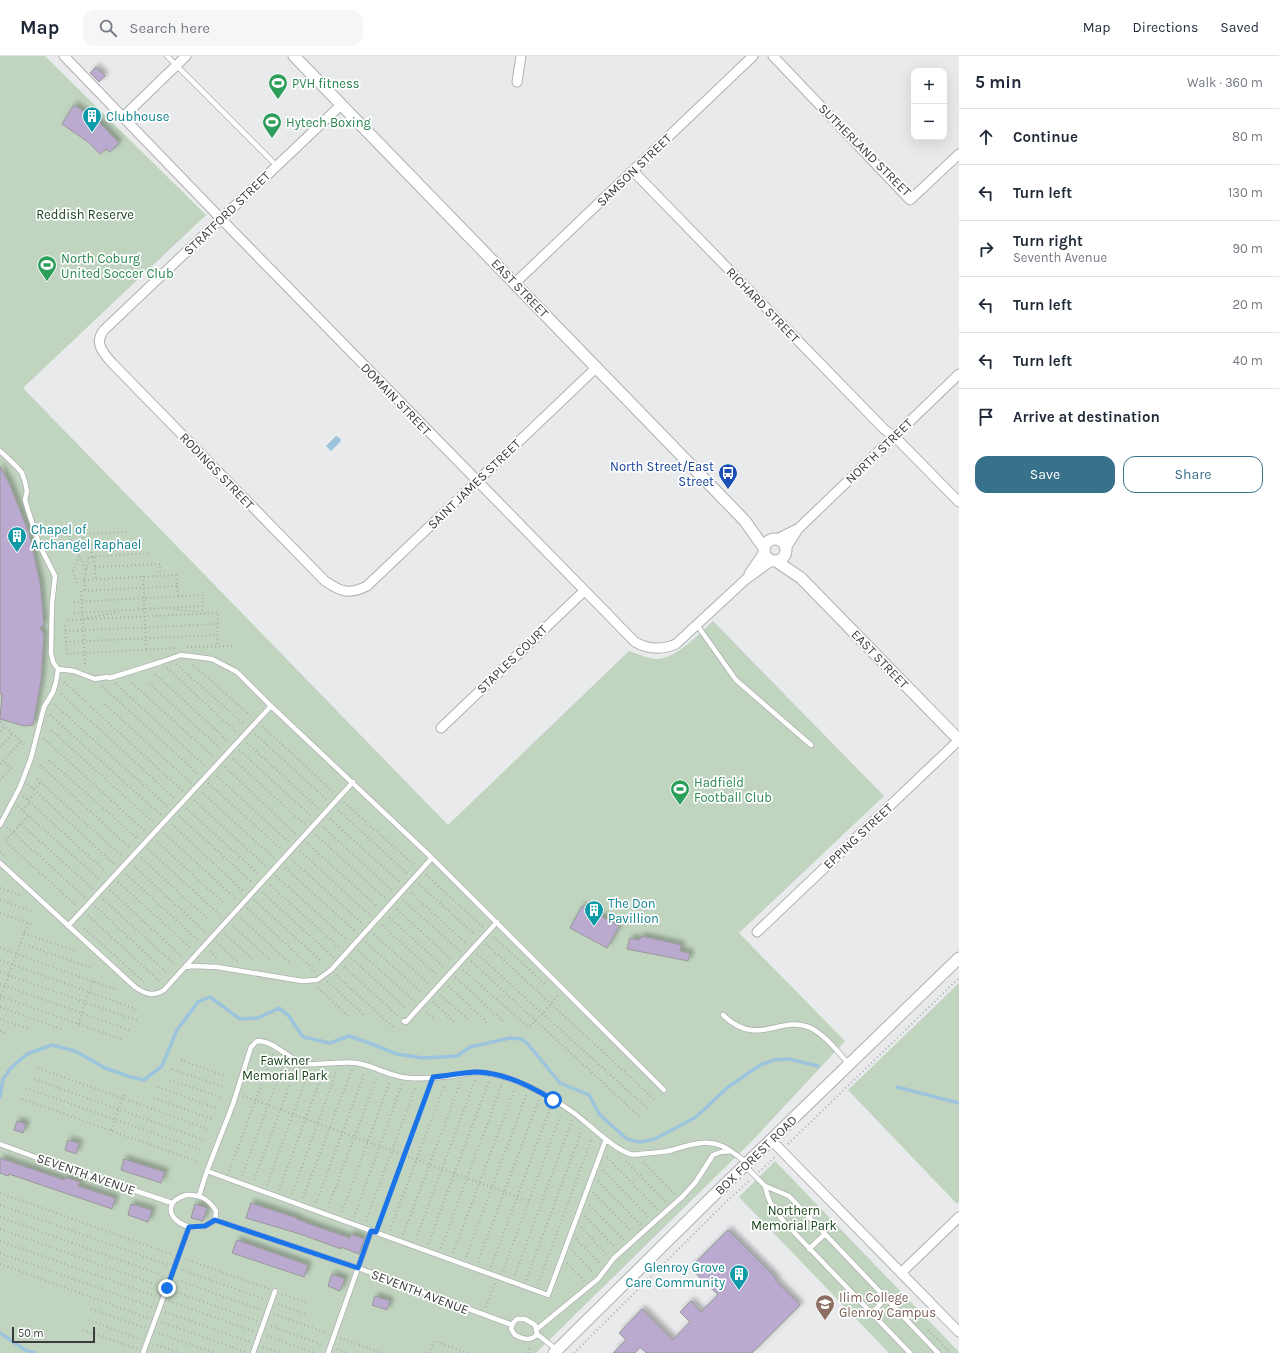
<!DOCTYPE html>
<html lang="en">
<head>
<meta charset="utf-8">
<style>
	:root { --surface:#fff; --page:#f6f6f7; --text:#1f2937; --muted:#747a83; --line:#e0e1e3; --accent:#37718a }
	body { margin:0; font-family:Karla,sans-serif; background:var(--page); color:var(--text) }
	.controls { position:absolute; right:12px; top:12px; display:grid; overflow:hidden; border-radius:8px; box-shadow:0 4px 16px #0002 }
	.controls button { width:36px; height:36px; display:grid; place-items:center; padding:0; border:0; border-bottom:1px solid var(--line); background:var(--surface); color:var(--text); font:20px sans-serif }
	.scale { position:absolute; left:12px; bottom:10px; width:83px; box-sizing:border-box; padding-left:4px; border:2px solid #3a3b3c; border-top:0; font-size:11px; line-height:14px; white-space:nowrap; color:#3a3b3c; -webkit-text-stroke:3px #fff; paint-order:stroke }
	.stop { position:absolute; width:12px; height:12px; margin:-9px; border:3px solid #1a73e8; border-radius:50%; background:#fff }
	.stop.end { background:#1a73e8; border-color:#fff; box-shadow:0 1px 4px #0008 }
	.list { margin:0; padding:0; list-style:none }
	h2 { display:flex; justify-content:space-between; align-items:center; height:52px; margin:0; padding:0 16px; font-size:17px }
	h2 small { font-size:13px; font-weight:400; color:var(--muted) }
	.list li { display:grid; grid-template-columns:26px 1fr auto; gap:12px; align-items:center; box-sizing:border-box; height:56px; padding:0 16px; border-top:1px solid var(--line) }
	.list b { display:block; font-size:15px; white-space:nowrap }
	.list p { margin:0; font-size:13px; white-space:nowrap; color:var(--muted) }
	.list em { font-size:13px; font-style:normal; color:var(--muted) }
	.actions { display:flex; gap:8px; padding:12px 16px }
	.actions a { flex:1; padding:9px 0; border:1px solid var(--accent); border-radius:12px; text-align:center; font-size:14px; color:var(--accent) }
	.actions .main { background:var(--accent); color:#fff }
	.icon { flex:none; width:22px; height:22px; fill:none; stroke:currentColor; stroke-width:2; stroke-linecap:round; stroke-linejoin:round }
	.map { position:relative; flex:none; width:959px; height:1297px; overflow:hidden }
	header { display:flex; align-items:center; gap:24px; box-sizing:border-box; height:56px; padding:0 20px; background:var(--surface); border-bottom:1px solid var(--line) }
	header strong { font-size:19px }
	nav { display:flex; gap:22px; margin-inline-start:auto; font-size:14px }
	.search { width:280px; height:36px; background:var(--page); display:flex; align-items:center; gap:10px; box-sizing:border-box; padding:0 14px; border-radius:12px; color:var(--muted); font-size:15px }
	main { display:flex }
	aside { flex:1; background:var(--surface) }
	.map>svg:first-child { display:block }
</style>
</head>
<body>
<header>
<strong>Map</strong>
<div class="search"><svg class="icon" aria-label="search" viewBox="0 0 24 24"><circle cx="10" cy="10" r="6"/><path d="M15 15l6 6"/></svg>Search here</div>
<nav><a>Map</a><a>Directions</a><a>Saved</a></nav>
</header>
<main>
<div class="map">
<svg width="959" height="1297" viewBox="0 0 959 1297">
	<defs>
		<filter id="shadow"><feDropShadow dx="3.5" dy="-3.5" stdDeviation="2" flood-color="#0004"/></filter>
	</defs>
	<rect width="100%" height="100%" fill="#e9eaec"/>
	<path fill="#c0d4bf" d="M 0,0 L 45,0 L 206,159 L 23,332 L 448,769 L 629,595 C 636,597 649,603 656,603 C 675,604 700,577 713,565 L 884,740 L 739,877 L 845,985 L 753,1084 L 536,1297 L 0,1297 Z
		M 959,927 L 959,1146 L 957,1148 L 848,1034 Z
		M 775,1105 L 959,1296 L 959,1297 L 889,1297 L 739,1141 Z"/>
	<path fill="#9dc4dd" d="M 336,380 L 341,383 L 340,384 L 341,385 L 331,395 L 326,390 Z"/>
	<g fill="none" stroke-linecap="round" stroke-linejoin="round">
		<path stroke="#9dc4dd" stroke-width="3.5" d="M 897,1031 L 959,1047
			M 0,1041 L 3,1023 L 11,1012 L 27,998 L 52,989 L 75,995 L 105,1012 L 131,1021 L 144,1024 L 162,1010 L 177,974 L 198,946 L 210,941 L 240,963 L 258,962 L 279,952 L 288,959 L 303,981 L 330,987 L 349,980 L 369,987 L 397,998 L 423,1002 L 457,1000 L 470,991 L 510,982 L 521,983 L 527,987 L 560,1027 L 589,1039 L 600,1059 L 627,1083 L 640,1086 L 655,1083 L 696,1061 L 727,1032 L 760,1009 L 774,1004 L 789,1003 L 818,1010
			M 0,1277 L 25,1294 L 35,1297"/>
	</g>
	<path fill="#bbaacf" stroke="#99989a" filter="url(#shadow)" d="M 96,11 L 105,20 L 99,26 L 90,17 Z
		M 74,49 L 99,66 L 119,87 L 110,96 L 106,93 L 100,98 L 88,86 L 62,68 Z
		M 0,410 L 10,429 L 29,477 L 40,527 L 44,569 L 40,572 L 44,578 L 41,624 L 33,669 L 24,670 L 0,663 L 2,638 L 0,638 Z
		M 582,850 L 619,870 L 607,892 L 570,872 Z
		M 641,880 L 681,889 L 680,895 L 690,897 L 688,905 L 627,893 L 630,882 L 640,884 Z
		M 17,1065 L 26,1068 L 23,1077 L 14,1074 Z
		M 68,1084 L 79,1087 L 76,1098 L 65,1094 Z
		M 0,1102 L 64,1124 L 65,1121 L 80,1126 L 78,1130 L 115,1142 L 112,1153 L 9,1118 L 8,1120 L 0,1117 Z
		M 124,1103 L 165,1116 L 161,1127 L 121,1114 Z
		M 251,1147 L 297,1162 L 297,1163 L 315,1170 L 350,1182 L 351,1178 L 364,1183 L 359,1198 L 341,1191 L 341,1193 L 300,1178 L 246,1162 Z
		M 131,1148 L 152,1154 L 148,1166 L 128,1159 Z
		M 195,1148 L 207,1152 L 203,1165 L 191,1162 Z
		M 728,1174 L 777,1223 L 775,1224 L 800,1249 L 752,1297 L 646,1297 L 640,1291 L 635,1297 L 613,1297 L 626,1284 L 619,1277 L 642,1253 L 673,1284 L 690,1266 L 680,1256 L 691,1245 L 701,1256 L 718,1239 L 690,1212 Z
		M 237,1184 L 308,1209 L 304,1221 L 232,1197 Z
		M 332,1218 L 345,1223 L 340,1235 L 328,1230 Z
		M 375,1240 L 390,1245 L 387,1254 L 372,1249 Z"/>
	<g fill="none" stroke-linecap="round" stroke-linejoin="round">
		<defs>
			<path id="service" d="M 167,0 L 277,110
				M 0,395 L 16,410 L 22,417 L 25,426 L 27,435 L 25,444 L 28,454 L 39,488 L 55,520 L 52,548 L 51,597 L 53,606 L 58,613 L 56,626 L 53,636 L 44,651 L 31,702 L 20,731 L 0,769
				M 697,569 L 736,624 L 811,689
				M 58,613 L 74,615 L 95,623 L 107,621 L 110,622 L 161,606 L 181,599 L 212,603 L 237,616 L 271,650 L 432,802 L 664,1034
				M 0,807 L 135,931 C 145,938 154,941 164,934 L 353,726
				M 68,870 L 271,650
				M 186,911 L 193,910 L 217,911 L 302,925 L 317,924 L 331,914 L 432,802
				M 723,959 C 759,993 779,958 811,972 C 826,980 838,996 849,1008
				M 404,965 L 406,966 L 413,958 L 497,866
				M 0,1088 L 35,1101 L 172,1147
				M 745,1110 L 765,1130 L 789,1140 L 938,1297
				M 207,1115 L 548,1239 L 606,1083
				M 765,1130 C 769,1148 774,1154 786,1168 L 910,1297
				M 186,1139 C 200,1138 209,1143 216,1155 L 215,1164 C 188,1187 149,1150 186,1139 Z
				M 199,1140 L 207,1115 L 233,1048 L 251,991 L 257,985 C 278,985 289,1007 309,1008 C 324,1009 341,1005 357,1007 C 375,1010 390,1021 409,1022 C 426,1023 446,1021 463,1018 C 468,1017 473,1016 478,1016 C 490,1017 502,1020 513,1024 C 535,1032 556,1044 574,1057 C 590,1069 612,1092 630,1098 C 637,1100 644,1097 651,1097 C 658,1096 666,1096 672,1094 C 689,1089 705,1083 722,1090 C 731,1094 739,1101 747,1107
				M 215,1164 L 358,1212 L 512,1269
				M 809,1193 L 825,1178
				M 872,1257 L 886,1242
				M 517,1263 L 525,1263 L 535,1269 L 537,1278 C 531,1286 523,1283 515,1279 L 511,1273 L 513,1267 Z
				M 537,1273 L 598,1223 L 614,1202 L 682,1141 L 695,1127 L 713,1099 L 721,1096 L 731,1095
				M 537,1278 L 557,1294
				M 143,1297 L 189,1171
				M 253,1297 L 275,1235
				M 328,1297 L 371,1175"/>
			<path id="minor" d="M 64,0 L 229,171 L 635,586 C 649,594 662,594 676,588 L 745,524 L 771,505
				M 773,0 L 910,144 L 959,98
				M 517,26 L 521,0
				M 341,49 L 104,274 C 93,287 104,298 113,308 L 325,525 C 341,536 349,539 367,530 L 597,311
				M 123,61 L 186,0
				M 633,115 L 885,374 L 894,380 L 959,446
				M 515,227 L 753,0
				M 777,483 L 797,473
				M 786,492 L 798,473 L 959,318
				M 749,518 L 764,496
				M 441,672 L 584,535
				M 757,876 L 959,684
				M 771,1084 L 959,1276
				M 901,1217 L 959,1161"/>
			<path id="tertiary" d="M 294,0 L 745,465 L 764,492
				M764 494a11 11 0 1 1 22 0a11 11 0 1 1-22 0Z
				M 776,505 L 801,522 L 959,684
				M 554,1297 L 713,1140 L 959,902"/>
		</defs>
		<use href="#service" stroke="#aeafb1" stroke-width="6"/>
		<use href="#minor" stroke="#aeafb1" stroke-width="11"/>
		<use href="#tertiary" stroke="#aeafb1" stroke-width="13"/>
		<path stroke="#abacad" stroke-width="2" stroke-dasharray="1 3" stroke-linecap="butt" d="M 69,480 L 86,513
			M 91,489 L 134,486
			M 92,501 L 91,489 L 83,490 L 82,478 L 127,476
			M 94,501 L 96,523
			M 95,511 L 160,508 L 160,519
			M 143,520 L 146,593
			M 84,524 L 176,519 L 178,540
			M 77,527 L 73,515 L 79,500
			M 85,534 L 84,524 L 89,501 L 151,497
			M 74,546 L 203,539 L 202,558
			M 174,552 L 176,554 L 201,556
			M 74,557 L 202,550
			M 87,562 L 116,557 L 117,555
			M 68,564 L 218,557 L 217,590
			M 65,569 L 67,598 L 177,592
			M 65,575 L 218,568
			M 66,586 L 217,579
			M 187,591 L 232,590
			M 85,608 L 81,535 L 177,530
			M 176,608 L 245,669
			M 193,609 L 251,660
			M 167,612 L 237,677
			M 155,618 L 228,685
			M 64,626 L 183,735
			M 115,627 L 206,711
			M 132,627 L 214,701
			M 149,627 L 222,694
			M 102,630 L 199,719
			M 61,638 L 175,743
			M 54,648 L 168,751
			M 105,648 L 191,727
			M 50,659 L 161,759
			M 0,666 L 26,690
			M 262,670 L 333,736
			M 51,674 L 154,767
			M 0,675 L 5,670
			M 255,678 L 327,744
			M 43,682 L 146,776
			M 247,687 L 319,753
			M 0,691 L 13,677
			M 239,694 L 312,761
			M 233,703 L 305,769
			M 49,704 L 138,783
			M 0,708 L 21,685
			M 40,709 L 130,792
			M 225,711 L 296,778
			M 217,720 L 289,786
			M 37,723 L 123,801
			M 0,724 L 11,712 L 3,705
			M 208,727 L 282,794
			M 28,728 L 114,808
			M 33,733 L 41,726
			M 202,737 L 274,802
			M 23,740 L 107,817
			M 28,744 L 36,736
			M 194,744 L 266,810
			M 344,746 L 415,810
			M 18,750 L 101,825
			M 186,752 L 260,819
			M 22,754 L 30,746
			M 338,754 L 408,818
			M 28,760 L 5,785 L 77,850
			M 179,760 L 253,827
			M 330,763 L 401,827
			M 21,768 L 93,833
			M 172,768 L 243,835
			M 7,771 L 86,842
			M 323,771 L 392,834
			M 164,777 L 236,843
			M 316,779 L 386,843
			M 157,786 L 225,848
			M 307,787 L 378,851
			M 148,793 L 222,861
			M 300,795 L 371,860
			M 0,796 L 5,800
			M 141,802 L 209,864
			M 292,804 L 363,868
			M 134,810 L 206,877
			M 285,812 L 356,876
			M 126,818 L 199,885
			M 426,819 L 483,871
			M 276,820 L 347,884
			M 118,826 L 192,893
			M 419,828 L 475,879
			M 270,829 L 340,892
			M 0,832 L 22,840
			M 110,834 L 182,901
			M 262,836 L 334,902
			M 411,837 L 467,888
			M 103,843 L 175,909
			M 0,844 L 31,855
			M 254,844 L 321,905
			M 403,844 L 461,896
			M 95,850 L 166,916
			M 247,852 L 316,916
			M 397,853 L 452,904
			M 0,857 L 34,869
			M 88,859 L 159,925
			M 389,861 L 445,912
			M 241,862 L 291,908
			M 382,869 L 438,920
			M 233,870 L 272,905
			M 84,872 L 145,927
			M 24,877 L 75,895
			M 225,878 L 254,904
			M 374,878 L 430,929
			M 494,881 L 545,928
			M 216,886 L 238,906
			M 366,886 L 422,937
			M 21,887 L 91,912
			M 486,888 L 655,1044
			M 0,892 L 117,934
			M 358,894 L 415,946
			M 210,895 L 218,903
			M 477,898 L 647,1052
			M 351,902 L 407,953
			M 0,904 L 139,954
			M 471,905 L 640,1061
			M 344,911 L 399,961
			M 463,914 L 527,970 L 530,970 L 543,957 L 559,938
			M 0,916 L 138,965
			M 336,919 L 394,972
			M 455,921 L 504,966
			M 327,925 L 364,959
			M 0,928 L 129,974
			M 448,930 L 484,963 L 486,967
			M 318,932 L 348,960
			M 440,939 L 468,963
			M 0,940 L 123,984
			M 0,943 L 28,867
			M 433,946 L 455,967
			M 0,951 L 64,974
			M 426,956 L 435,964
			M 0,963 L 29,973
			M 79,968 L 85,946 L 94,923
			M 0,975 L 5,977
			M 181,1004 L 225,1020
			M 38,1012 L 208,1073
			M 172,1013 L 223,1031
			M 34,1023 L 204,1084
			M 170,1024 L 220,1041
			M 158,1031 L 216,1052
			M 26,1032 L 201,1094
			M 243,1040 L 529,1145
			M 154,1042 L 212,1063
			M 22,1043 L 196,1105
			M 111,1074 L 124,1038
			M 788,1088 L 959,922
			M 607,1101 L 658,1154
			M 626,1105 L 666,1146
			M 643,1106 L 675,1138
			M 603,1114 L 649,1161
			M 229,1115 L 273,998
			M 759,1116 L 775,1101
			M 242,1120 L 284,1006
			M 254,1124 L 296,1012
			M 598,1125 L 641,1169
			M 267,1129 L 309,1015
			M 279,1134 L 323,1016
			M 593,1136 L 632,1176
			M 0,1137 L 171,1198
			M 292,1138 L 337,1014
			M 303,1142 L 352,1013
			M 316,1147 L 365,1016
			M 0,1149 L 168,1209
			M 589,1149 L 624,1184
			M 328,1151 L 377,1021
			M 342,1156 L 390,1025
			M 585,1160 L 615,1191
			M 0,1161 L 164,1220
			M 354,1161 L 402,1028
			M 366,1165 L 416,1030
			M 378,1169 L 430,1029
			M 581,1171 L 607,1199
			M 0,1173 L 160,1230
			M 390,1174 L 445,1028
			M 403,1179 L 461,1025
			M 416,1183 L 475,1024
			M 576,1183 L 601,1208
			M 0,1185 L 155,1240
			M 428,1188 L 489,1025
			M 441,1192 L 502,1028
			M 572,1194 L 594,1217
			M 0,1197 L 152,1251
			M 453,1197 L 515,1032
			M 466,1201 L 527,1037
			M 185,1203 L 269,1233
			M 478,1206 L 539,1043
			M 567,1207 L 585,1225
			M 0,1208 L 148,1262
			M 491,1211 L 551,1050
			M 182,1214 L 264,1243
			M 503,1215 L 561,1058
			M 515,1219 L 572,1064
			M 178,1224 L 261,1254
			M 526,1224 L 582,1074
			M 538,1228 L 592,1082
			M 173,1235 L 257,1265
			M 282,1238 L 308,1247
			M 169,1245 L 253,1275
			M 278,1248 L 308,1259
			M 486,1251 L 495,1227
			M 91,1253 L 145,1272
			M 165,1256 L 250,1286
			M 274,1258 L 327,1277
			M 88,1264 L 140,1283
			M 161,1266 L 246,1296
			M 271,1270 L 323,1289
			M 83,1274 L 138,1293
			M 928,1274 L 951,1297
			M 159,1277 L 214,1297
			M 267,1280 L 315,1297
			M 340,1282 L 382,1297
			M 153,1288 L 180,1297
			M 263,1291 L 281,1297
			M 337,1293 L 347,1297
			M 429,1297 L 434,1285 L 468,1297
			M 528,1297 L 530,1290
			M 574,1297 L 727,1145 L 750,1124"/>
		<use href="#service" stroke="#fff" stroke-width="4.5"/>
		<use href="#minor" stroke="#fff" stroke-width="9"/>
		<use href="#tertiary" stroke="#fff" stroke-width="11"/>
	</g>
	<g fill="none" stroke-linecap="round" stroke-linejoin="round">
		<path stroke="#1a73e8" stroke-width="5" d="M 167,1232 L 189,1171 L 205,1170 L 215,1164 L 358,1212 L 371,1175 L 376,1176 L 433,1021 C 448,1020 463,1016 477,1016 C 504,1017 531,1030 553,1044"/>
	</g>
	<defs>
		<symbol id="stadium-pin" viewBox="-11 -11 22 30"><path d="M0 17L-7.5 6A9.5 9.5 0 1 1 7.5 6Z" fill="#2e9e5b" stroke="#fff"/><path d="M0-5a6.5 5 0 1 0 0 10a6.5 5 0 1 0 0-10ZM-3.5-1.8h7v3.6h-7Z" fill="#fff"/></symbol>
		<symbol id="building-pin" viewBox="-11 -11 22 30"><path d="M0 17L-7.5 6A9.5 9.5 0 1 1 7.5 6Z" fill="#0f9aa8" stroke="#fff"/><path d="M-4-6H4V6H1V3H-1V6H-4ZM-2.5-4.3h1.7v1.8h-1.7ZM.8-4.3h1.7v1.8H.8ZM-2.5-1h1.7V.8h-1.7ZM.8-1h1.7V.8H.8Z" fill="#fff"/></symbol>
		<symbol id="bus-pin" viewBox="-11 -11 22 30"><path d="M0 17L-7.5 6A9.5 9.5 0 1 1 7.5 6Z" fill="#1a4fb4" stroke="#fff"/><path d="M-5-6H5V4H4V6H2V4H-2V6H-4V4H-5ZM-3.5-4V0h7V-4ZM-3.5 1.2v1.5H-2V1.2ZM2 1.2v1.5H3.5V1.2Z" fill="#fff"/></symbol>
		<symbol id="school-pin" viewBox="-11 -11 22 30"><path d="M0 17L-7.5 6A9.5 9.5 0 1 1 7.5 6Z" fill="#8d6e63" stroke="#fff"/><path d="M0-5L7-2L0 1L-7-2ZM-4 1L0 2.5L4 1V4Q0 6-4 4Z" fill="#fff"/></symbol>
	</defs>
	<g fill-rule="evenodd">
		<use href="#stadium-pin" x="267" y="16" width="22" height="30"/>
		<use href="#building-pin" x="81" y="49" width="22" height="30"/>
		<use href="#stadium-pin" x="261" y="55" width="22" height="30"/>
		<use href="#stadium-pin" x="36" y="198" width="22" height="30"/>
		<use href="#bus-pin" x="717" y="406" width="22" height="30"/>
		<use href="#building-pin" x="6" y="469" width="22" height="30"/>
		<use href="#stadium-pin" x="669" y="722" width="22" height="30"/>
		<use href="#building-pin" x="583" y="843" width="22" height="30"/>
		<use href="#building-pin" x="728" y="1207" width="22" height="30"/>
		<use href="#school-pin" x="814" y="1237" width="22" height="30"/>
	</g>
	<g text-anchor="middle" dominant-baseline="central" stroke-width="3.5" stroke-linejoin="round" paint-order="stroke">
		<g font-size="13" fill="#27864d" stroke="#fff" text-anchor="start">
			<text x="292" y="27">PVH fitness</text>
			<text x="286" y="66">Hytech Boxing</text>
			<text x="61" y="202">North Coburg<tspan x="61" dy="15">United Soccer Club</tspan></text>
			<text x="694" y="726">Hadfield<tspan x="694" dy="15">Football Club</tspan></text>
		</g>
		<g font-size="13" fill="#0d838f" stroke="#fff" text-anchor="start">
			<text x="106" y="60">Clubhouse</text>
			<text x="31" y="473">Chapel of<tspan x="31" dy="15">Archangel Raphael</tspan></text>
			<text x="608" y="847">The Don<tspan x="608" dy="15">Pavillion</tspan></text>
			<text x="725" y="1211" text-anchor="end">Glenroy Grove<tspan x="725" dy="15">Care Community</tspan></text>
		</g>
		<g font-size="13" fill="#3a3b3c" stroke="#fff">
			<text transform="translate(865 94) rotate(45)">SUTHERLAND STREET</text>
			<text transform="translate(634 114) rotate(-44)">SAMSON STREET</text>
			<text transform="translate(227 157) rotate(-44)">STRATFORD STREET</text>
			<text transform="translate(520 232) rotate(46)">EAST STREET</text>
			<text transform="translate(763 249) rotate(46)">RICHARD STREET</text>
			<text transform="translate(396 343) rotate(46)">DOMAIN STREET</text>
			<text transform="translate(879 395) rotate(-44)">NORTH STREET</text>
			<text transform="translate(217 415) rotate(46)">RODINGS STREET</text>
			<text transform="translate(474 428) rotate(-44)">SAINT JAMES STREET</text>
			<text transform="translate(512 603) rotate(-44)">STAPLES COURT</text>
			<text transform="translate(880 603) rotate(46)">EAST STREET</text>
			<text transform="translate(858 780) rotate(-43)">EPPING STREET</text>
			<text transform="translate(756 1099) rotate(-44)">BOX FOREST ROAD</text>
			<text transform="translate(86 1118) rotate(19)">SEVENTH AVENUE</text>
			<text transform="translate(420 1236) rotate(21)">SEVENTH AVENUE</text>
		</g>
		<g font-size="13" fill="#19451b" stroke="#fff">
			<text x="85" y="158">Reddish Reserve</text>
			<text x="285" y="1004">Fawkner<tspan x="285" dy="15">Memorial Park</tspan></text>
			<text x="794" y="1154">Northern<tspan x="794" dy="15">Memorial Park</tspan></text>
		</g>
		<g font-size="13" fill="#164399" stroke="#fff" text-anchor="end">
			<text x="714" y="410">North Street/East<tspan x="714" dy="15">Street</tspan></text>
		</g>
		<g font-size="13" fill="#785e54" stroke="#fff" text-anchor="start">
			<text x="839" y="1241">Ilim College<tspan x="839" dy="15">Glenroy Campus</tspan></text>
		</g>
	</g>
</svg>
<div class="controls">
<button>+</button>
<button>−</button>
</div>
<div class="scale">50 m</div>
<div class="stop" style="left:553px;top:1044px"></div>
<div class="stop end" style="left:167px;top:1232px"></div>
</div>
<aside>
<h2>5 min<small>Walk · 360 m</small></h2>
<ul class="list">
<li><svg class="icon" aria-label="ahead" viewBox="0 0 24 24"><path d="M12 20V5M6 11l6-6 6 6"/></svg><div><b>Continue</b></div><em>80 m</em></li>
<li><svg class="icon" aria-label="left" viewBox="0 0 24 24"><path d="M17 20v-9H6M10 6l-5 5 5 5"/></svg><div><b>Turn left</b></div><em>130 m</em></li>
<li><svg class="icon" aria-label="right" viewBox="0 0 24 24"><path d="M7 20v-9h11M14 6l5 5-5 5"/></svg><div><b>Turn right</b><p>Seventh Avenue</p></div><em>90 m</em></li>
<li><svg class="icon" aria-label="left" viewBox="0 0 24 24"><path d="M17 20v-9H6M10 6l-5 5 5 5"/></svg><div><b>Turn left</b></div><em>20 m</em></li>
<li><svg class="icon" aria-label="left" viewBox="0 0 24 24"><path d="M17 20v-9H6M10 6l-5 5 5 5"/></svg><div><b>Turn left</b></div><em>40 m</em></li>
<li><svg class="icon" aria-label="arrive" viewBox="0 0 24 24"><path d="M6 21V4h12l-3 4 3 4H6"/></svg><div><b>Arrive at destination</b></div></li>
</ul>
<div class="actions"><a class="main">Save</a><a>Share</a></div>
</aside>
</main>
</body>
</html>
